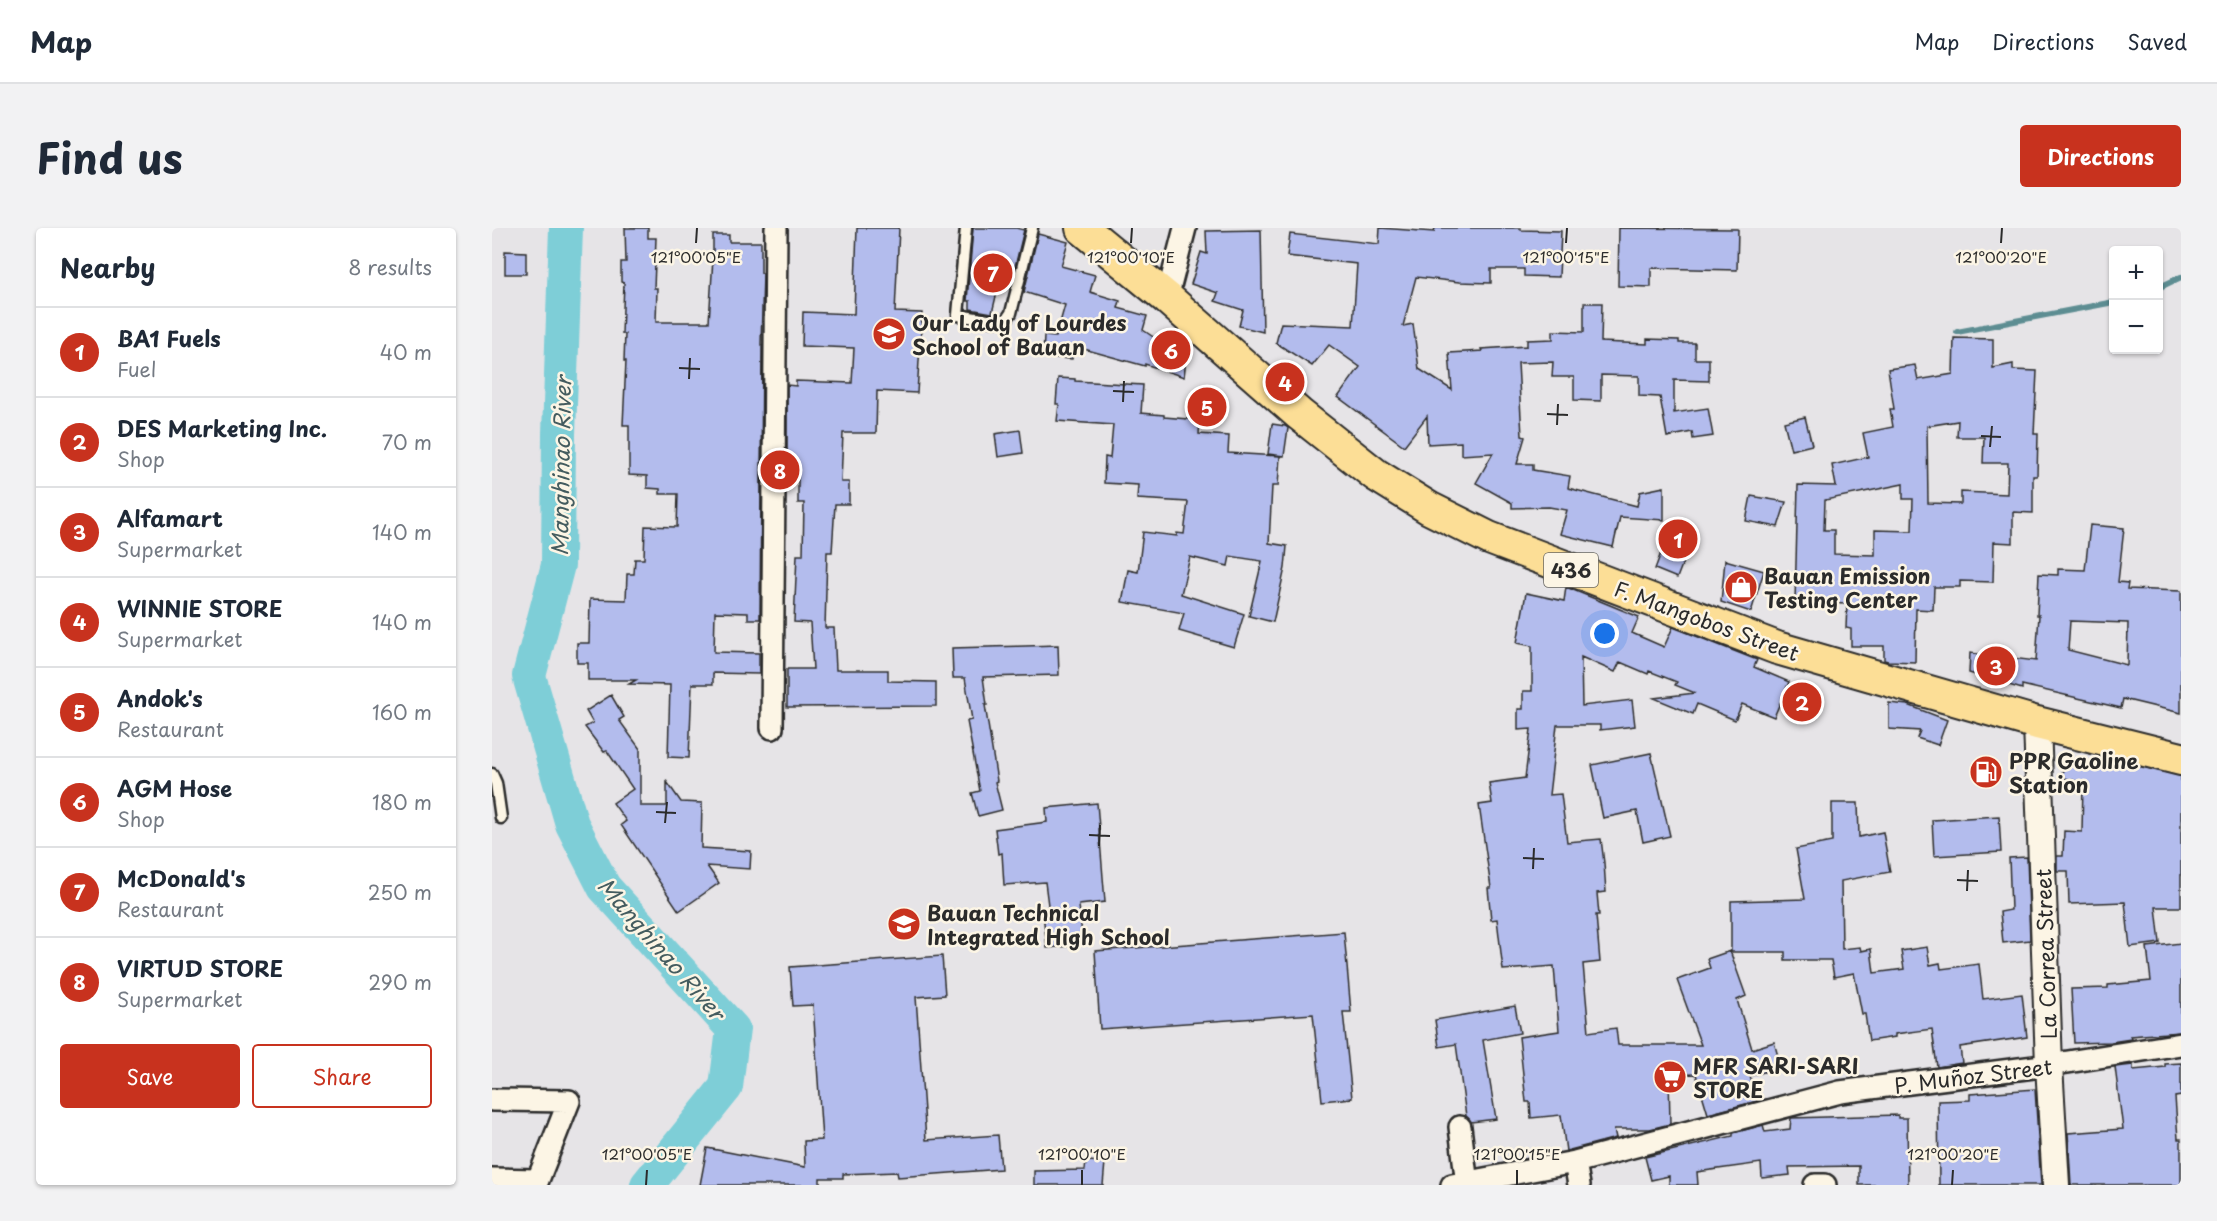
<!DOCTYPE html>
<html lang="en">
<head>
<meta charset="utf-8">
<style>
	:root { --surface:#fff; --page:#f2f2f3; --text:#1f2937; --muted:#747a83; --line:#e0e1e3; --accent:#c8321e }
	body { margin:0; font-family:"Playpen Sans",sans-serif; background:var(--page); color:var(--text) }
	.controls { position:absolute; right:18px; top:18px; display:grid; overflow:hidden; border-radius:6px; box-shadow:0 2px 4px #0004 }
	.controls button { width:54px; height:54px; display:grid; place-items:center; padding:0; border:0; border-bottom:2px solid var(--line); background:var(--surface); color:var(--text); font:30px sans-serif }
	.you { position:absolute; left:1113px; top:406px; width:21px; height:21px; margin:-15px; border:4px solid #fff; border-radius:50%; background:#1a73e8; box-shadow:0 0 0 9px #1a73e833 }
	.badge { display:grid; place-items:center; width:39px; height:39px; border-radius:50%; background:var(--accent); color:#fff; font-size:20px; font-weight:700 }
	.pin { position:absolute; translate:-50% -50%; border:3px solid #fff; box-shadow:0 2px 6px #0006 }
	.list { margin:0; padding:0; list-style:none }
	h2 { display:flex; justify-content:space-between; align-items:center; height:78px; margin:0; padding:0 24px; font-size:26px }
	h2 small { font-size:20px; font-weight:400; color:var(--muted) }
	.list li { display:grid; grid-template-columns:39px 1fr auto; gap:18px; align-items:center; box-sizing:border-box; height:90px; padding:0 24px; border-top:2px solid var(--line) }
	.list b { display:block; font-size:22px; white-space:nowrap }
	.list p { margin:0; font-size:20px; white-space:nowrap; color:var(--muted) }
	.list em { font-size:20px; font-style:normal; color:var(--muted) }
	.actions { display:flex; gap:12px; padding:18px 24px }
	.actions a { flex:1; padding:14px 0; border:2px solid var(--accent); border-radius:6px; text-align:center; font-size:21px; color:var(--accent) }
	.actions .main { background:var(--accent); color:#fff }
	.map { position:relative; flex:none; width:1689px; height:957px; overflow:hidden; border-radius:6px }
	header { display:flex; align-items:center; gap:36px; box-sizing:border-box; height:84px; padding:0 30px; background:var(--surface); border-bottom:2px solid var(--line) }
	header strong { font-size:28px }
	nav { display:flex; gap:33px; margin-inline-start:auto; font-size:21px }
	.intro { display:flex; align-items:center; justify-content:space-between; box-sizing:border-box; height:144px; padding:0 36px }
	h1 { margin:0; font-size:42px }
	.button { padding:15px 27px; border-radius:6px; background:var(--accent); color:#fff; font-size:21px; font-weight:700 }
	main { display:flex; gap:36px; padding:0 36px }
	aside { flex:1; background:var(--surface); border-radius:6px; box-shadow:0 2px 4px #0004 }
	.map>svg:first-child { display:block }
</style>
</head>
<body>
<header>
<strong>Map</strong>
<nav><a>Map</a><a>Directions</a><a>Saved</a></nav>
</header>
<div class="intro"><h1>Find us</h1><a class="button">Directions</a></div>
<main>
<aside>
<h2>Nearby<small>8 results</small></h2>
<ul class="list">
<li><span class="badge">1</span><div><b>BA1 Fuels</b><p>Fuel</p></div><em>40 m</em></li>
<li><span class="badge">2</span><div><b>DES Marketing Inc.</b><p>Shop</p></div><em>70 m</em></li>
<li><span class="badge">3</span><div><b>Alfamart</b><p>Supermarket</p></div><em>140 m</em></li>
<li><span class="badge">4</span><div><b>WINNIE STORE</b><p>Supermarket</p></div><em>140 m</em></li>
<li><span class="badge">5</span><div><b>Andok's</b><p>Restaurant</p></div><em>160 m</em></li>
<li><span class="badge">6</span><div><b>AGM Hose</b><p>Shop</p></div><em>180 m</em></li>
<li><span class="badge">7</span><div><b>McDonald's</b><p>Restaurant</p></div><em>250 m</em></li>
<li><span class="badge">8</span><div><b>VIRTUD STORE</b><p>Supermarket</p></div><em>290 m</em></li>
</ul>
<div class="actions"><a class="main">Save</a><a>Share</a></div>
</aside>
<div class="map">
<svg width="1689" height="957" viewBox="0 0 1689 957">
	<rect width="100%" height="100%" fill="#e6e4e7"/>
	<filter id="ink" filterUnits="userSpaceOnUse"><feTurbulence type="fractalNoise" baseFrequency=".0167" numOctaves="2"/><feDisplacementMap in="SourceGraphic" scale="12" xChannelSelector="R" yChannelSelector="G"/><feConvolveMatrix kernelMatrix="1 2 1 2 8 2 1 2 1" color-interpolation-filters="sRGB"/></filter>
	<g filter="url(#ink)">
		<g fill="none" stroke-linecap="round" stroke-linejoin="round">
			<path stroke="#5d8d92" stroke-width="6" d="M 1666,60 L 1689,49
				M 1465,104 L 1622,74"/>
			<path stroke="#7eced7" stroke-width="34" d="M 74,0 L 67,206 L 66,337 L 37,448 L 80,596 L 112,659 L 241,801 L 234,859 L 155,957"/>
		</g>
		<path fill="#b3bced" stroke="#2b2b2b" stroke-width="1.5" fill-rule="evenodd" d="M 133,0 L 156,0 L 156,10 L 164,10 L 162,60 L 165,60 L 164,94 L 217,94 L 221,30 L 221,7 L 237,7 L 237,14 L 269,14 L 269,45 L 271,45 L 269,117 L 270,117 L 268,391 L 256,391 L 256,385 L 223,384 L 222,424 L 267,425 L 267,446 L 221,445 L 221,456 L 200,456 L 197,530 L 176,529 L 178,457 L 137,456 L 144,452 L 96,452 L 96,435 L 85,435 L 85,415 L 97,415 L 98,371 L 134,372 L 135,346 L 142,346 L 143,331 L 152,331 L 153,298 L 185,299 L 186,266 L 168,266 L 168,261 L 155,260 L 155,248 L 137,247 L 137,197 L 131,197 L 134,133 L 132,133 L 133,106 L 130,106 L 132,55 L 129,54 L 129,34 L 134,34 Z
			M 365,0 L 407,0 L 403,84 L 430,85 L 425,165 L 385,163 L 384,205 L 351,205 L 349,254 L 357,254 L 357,276 L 343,276 L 340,324 L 335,324 L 333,400 L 342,400 L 344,442 L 396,442 L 396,453 L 444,454 L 444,478 L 295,479 L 295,441 L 321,441 L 318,395 L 302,394 L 305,327 L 311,327 L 312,275 L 306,275 L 306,249 L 295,248 L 295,157 L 304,158 L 304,153 L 360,155 L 362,120 L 310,118 L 311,84 L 362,86 Z
			M 481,0 L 524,0 L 532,2 L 518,59 L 507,56 L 500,85 L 478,81 L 478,73 L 475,73 Z
			M 888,0 L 942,4 L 943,0 L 1029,0 L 1029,2 L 1069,3 L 1067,49 L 1032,48 L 1032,41 L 999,41 L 999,55 L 967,54 L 924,49 L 911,98 L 921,96 L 927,141 L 960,162 L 957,125 L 990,123 L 989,121 L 1035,118 L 1035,112 L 1061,111 L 1061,103 L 1092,104 L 1092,75 L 1110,75 L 1109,114 L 1155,116 L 1155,111 L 1187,112 L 1187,115 L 1203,115 L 1203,131 L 1217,131 L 1217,153 L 1182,152 L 1182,185 L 1216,180 L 1221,208 L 1201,211 L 1200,204 L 1175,209 L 1168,169 L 1147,168 L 1147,148 L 1109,147 L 1109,173 L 1082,172 L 1082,149 L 1060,149 L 1061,134 L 1026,135 L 1030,208 L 1033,209 L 1025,236 L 1041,236 L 1041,242 L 1078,248 L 1076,260 L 1145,278 L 1148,264 L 1172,259 L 1172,292 L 1128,289 L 1121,319 L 1068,306 L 1075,282 L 1057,279 L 1020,280 L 1020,275 L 984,255 L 1001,225 L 969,227 L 969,214 L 936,216 L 935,188 L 912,218 L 846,169 L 868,139 L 837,117 L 820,138 L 784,115 L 789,95 L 861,98 L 865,36 L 795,28 L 798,6 L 887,16 Z
			M 1127,0 L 1246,1 L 1245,42 L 1159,40 L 1159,59 L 1126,58 Z
			M 769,2 L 771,104 L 747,98 L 751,82 L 723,73 L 726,65 L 699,56 L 709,24 L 715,26 L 714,3 Z
			M 546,6 L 576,14 L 569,38 L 603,47 L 598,64 L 628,73 L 626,80 L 655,88 L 651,102 L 694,131 L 692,149 L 653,136 L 653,138 L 581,118 L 580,131 L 551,129 L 552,108 L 564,109 L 573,77 L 532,64 Z
			M 13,23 L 34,24 L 34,46 L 13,46 Z
			M 1462,110 L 1501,111 L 1501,140 L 1521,136 L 1521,142 L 1545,143 L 1542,206 L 1546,206 L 1545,248 L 1541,248 L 1541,285 L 1521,284 L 1521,315 L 1502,314 L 1501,354 L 1468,353 L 1468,359 L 1442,359 L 1441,382 L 1424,381 L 1423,434 L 1396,433 L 1392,432 L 1392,418 L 1359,418 L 1359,401 L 1354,400 L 1355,376 L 1303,374 L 1306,257 L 1344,258 L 1340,237 L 1376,229 L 1371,205 L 1401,199 L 1398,181 L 1402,181 L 1396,141 L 1423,137 L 1426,152 L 1461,146 ZM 1466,193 L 1465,209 L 1492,209 L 1491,235 L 1516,235 L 1515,266 L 1469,264 L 1469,276 L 1436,275 L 1435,198 ZM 1411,256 L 1411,271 L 1421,271 L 1420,303 L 1383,302 L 1383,327 L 1342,326 L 1342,302 L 1332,302 L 1333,272 Z
			M 566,150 L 583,151 L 583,153 L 651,157 L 649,185 L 672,187 L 672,189 L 708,192 L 707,206 L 737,208 L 736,225 L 788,228 L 786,258 L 780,258 L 777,315 L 795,318 L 793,340 L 781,394 L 757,388 L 770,333 L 738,328 L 736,338 L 698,329 L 689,366 L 752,386 L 742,419 L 687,403 L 692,385 L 630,374 L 636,342 L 646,344 L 651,304 L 685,308 L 685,305 L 692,306 L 696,274 L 645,271 L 646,257 L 612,255 L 613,229 L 618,230 L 621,197 L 565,193 L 567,176 L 564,176 Z
			M 1313,189 L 1320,217 L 1299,222 L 1292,194 Z
			M 780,196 L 793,198 L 796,200 L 792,228 L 776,226 Z
			M 528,202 L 531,225 L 506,229 L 503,206 Z
			M 1259,268 L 1294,274 L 1286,299 L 1254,293 Z
			M 1180,295 L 1203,303 L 1185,350 L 1163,341 Z
			M 1598,297 L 1632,300 L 1626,354 L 1636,355 L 1635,361 L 1689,363 L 1689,485 L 1631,471 L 1629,480 L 1530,457 L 1530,461 L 1477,445 L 1478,425 L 1544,433 L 1547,387 L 1545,387 L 1547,346 L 1566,347 L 1566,341 L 1593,342 ZM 1578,393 L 1636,395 L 1635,437 L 1576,422 Z
			M 1233,332 L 1272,343 L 1259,384 L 1229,374 Z
			M 1074,359 L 1147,389 L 1140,405 L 1172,419 L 1181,399 L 1265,432 L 1262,439 L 1297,454 L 1282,489 L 1250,476 L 1243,492 L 1205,476 L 1201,486 L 1162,470 L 1203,465 L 1183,457 L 1185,454 L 1157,443 L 1156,446 L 1128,434 L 1123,444 L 1089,429 L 1090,478 L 1140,472 L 1143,498 L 1108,502 L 1108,497 L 1065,497 L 1057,567 L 1069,566 L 1075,614 L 1109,611 L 1112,635 L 1114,664 L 1105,665 L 1107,687 L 1104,687 L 1108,734 L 1091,736 L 1097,804 L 1124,800 L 1126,817 L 1209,817 L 1185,752 L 1218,740 L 1215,731 L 1238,723 L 1254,768 L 1245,772 L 1260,821 L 1282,814 L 1289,839 L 1258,848 L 1265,873 L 1216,886 L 1204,846 L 1177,847 L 1178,896 L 1158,901 L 1122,901 L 1124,910 L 1074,923 L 1069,887 L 1039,890 L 1038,874 L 1034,874 L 1027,809 L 1067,803 L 1062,738 L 1011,742 L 1005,691 L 999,692 L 996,660 L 999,660 L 987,577 L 1000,575 L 997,555 L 1033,550 L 1039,501 L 1026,502 L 1026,481 L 1031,481 L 1031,463 L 1040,463 L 1040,418 L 1025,415 L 1034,365 L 1072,373 Z
			M 566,417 L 567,447 L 491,449 L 495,477 L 493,477 L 505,553 L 503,554 L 510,582 L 486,588 L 480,565 L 488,563 L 475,493 L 480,492 L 473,450 L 461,450 L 460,420 Z
			M 119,467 L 132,489 L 127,492 L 148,521 L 148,578 L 175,578 L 175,554 L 189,574 L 210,575 L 209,620 L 259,623 L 258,641 L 215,638 L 227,655 L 187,683 L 129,597 L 134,593 L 121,575 L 141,561 L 115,523 L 112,524 L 93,499 L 101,495 L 94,483 Z
			M 1397,475 L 1416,477 L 1455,492 L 1446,517 L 1425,510 L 1428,503 L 1397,501 Z
			M 1159,525 L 1178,608 L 1151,614 L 1145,583 L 1111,590 L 1100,537 Z
			M 1608,529 L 1689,548 L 1689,679 L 1664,679 L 1668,715 L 1638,719 L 1633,674 L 1577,676 L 1576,643 L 1565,643 L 1565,628 L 1571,628 L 1572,603 L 1590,604 L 1591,555 L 1569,549 L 1574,532 L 1605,540 Z
			M 605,575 L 613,674 L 587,677 L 591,717 L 555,720 L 551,686 L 557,685 L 553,654 L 512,657 L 510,625 L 506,626 L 503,601 L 555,594 L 554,580 Z
			M 1340,575 L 1366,575 L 1367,609 L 1391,604 L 1398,644 L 1349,653 L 1350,721 L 1368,719 L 1369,723 L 1379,721 L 1382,745 L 1412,741 L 1409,723 L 1435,719 L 1438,737 L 1448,735 L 1449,741 L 1487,736 L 1491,771 L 1530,766 L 1535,809 L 1468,819 L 1470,835 L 1445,839 L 1440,801 L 1403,806 L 1403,809 L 1377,813 L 1373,786 L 1370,786 L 1362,745 L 1342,749 L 1339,732 L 1293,732 L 1293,724 L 1239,724 L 1239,673 L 1313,671 L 1304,621 L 1340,614 Z
			M 1507,588 L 1509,624 L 1442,628 L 1440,592 Z
			M 1535,629 L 1538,712 L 1511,715 L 1508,684 L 1519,682 L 1517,630 Z
			M 852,704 L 859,784 L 851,784 L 860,870 L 830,873 L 821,786 L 608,801 L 603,723 Z
			M 1689,715 L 1689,804 L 1638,808 L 1639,811 L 1619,814 L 1582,815 L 1579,761 L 1616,760 L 1616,757 L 1659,753 L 1655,719 Z
			M 450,728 L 453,767 L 424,769 L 434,912 L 506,907 L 509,941 L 406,949 L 405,944 L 351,946 L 351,950 L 328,950 L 328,957 L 208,957 L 215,920 L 313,939 L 312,913 L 330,912 L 321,777 L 301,778 L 298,739 Z
			M 1023,778 L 1028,805 L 991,812 L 1004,891 L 979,894 L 974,888 L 964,816 L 947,819 L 943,792 Z
			M 1689,835 L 1689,868 L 1683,869 L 1686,911 L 1689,911 L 1689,957 L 1579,957 L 1576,905 L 1631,901 L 1623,839 L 1641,837 L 1641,842 L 1673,839 L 1673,836 Z
			M 1543,861 L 1549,957 L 1447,957 L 1446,873 L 1478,872 L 1478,866 Z
			M 1406,887 L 1406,890 L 1415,890 L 1416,957 L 1367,957 L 1367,938 L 1297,939 L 1298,947 L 1270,950 L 1269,935 L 1205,944 L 1206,957 L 1177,957 L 1177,948 L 1159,952 L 1153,929 L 1241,908 L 1241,905 L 1271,897 L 1273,904 L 1298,901 L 1299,890 Z
			M 594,933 L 613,934 L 611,957 L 542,957 L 542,943 L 593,942 Z"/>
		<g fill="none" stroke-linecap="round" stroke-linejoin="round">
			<defs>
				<path id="service" d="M 474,0 L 466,87 L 502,93 L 514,92 L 519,85 L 540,0
					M 0,546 L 4,555 L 9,590"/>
				<path id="minor" d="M 675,70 L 693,0
					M 280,500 L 284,0
					M 0,872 L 77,873 L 44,957
					M 968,899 L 975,957
					M 1083,934 L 1087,957
					M 0,951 L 46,952
					M 960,957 L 1083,934 L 1348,864 L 1557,837 L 1689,816
					M 1323,957 L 1333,957"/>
				<path id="tertiary" d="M 1545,495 L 1557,837 L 1564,957"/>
				<path id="primary" d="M 590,0 L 675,70 L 807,186 L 884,247 L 937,280 L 997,310 L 1285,420 L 1545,495 L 1689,531"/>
			</defs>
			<use href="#service" stroke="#2b2b2b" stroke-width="15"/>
			<use href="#minor" stroke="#2b2b2b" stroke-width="26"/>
			<use href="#tertiary" stroke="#2b2b2b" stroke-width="30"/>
			<use href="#primary" stroke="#2b2b2b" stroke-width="36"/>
			<use href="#service" stroke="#fcf5e5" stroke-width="10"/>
			<use href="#minor" stroke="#fcf5e5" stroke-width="21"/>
			<use href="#tertiary" stroke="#fcf5e5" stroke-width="26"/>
			<use href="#primary" stroke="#fcde96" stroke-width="32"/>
		</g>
	</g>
	<path fill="none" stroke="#2b2b2b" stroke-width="2" d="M 204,15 L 205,0M 639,15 L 640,0M 1074,15 L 1075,0M 1509,15 L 1510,0M 187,140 L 208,141M 197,151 L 198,130M 621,163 L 642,164M 631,174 L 632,153M 1055,186 L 1076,187M 1065,197 L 1066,176M 1489,208 L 1509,209M 1498,219 L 1500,198M 164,584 L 184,585M 173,595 L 175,574M 597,607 L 618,608M 607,618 L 608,597M 1031,630 L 1052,631M 1041,641 L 1042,620M 1465,652 L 1486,653M 1475,663 L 1476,642M 154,957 L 155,942M 590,957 L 590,942M 1025,957 L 1025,942M 1460,957 L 1461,942"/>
	<defs>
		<symbol id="school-disc" viewBox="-11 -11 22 22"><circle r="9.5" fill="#c8321e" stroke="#fcf5e5"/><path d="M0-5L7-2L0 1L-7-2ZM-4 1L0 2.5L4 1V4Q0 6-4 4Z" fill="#fff"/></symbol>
		<symbol id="shop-disc" viewBox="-11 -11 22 22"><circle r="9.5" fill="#c8321e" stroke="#fcf5e5"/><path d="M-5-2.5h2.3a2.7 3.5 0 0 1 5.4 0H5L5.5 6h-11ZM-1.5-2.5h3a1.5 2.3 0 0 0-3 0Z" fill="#fff"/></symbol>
		<symbol id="fuel-disc" viewBox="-11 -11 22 22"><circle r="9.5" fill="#c8321e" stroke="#fcf5e5"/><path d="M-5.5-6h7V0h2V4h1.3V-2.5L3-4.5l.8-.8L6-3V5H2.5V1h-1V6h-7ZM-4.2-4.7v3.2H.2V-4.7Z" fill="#fff"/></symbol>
		<symbol id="supermarket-disc" viewBox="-11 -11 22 22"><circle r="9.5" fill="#c8321e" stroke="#fcf5e5"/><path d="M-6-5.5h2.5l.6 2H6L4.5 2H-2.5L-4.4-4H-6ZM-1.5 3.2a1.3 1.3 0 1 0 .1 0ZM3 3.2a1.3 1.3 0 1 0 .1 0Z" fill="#fff"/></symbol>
	</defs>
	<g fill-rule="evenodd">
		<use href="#school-disc" x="378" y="87" width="38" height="38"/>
		<use href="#shop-disc" x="1230" y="340" width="38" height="38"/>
		<use href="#fuel-disc" x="1475" y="525" width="38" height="38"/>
		<use href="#school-disc" x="393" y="677" width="38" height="38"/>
		<use href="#supermarket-disc" x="1159" y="830" width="38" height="38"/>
	</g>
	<g text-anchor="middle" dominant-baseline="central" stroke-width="5" stroke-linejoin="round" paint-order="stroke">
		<rect fill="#fcf5e5" stroke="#6a6863" stroke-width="1.5" x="1052" y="325" width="54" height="34" rx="4.5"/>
		<g font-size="20" font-weight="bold" fill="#2b2b2b">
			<text x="1079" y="342">436</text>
		</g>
		<g font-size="21" font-weight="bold" fill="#2b2b2b" stroke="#fcf5e5" text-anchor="start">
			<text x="420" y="94">Our Lady of Lourdes<tspan x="420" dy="24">School of Bauan</tspan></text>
			<text x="1272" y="347">Bauan Emission<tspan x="1272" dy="24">Testing Center</tspan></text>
			<text x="1517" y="532">PPR Gaoline<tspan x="1517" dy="24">Station</tspan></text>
			<text x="435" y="684">Bauan Technical<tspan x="435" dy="24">Integrated High School</tspan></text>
			<text x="1201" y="837">MFR SARI-SARI<tspan x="1201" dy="24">STORE</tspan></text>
		</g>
		<g font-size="21" fill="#2b2b2b" stroke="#fcf5e5">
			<text transform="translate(1215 392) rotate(20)">F. Mangobos Street</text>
			<text transform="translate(1553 726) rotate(-92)">La Correa Street</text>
			<text transform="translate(1481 847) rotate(-7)">P. Muñoz Street</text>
		</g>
		<g font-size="22" font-style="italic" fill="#445c5f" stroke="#fcf5e5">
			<text transform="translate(68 238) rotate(-89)">Manghinao River</text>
			<text transform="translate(170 720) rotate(49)">Manghinao River</text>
		</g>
	</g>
	<g font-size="15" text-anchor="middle" fill="#2b2b2b" stroke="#fcf5e5" stroke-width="5" stroke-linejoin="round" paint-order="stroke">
		<text x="204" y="35">121°00'05"E</text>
		<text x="639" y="35">121°00'10"E</text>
		<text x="1074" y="35">121°00'15"E</text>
		<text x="1509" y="35">121°00'20"E</text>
		<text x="155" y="932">121°00'05"E</text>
		<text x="590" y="932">121°00'10"E</text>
		<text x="1025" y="932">121°00'15"E</text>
		<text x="1461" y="932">121°00'20"E</text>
	</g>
</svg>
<div class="controls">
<button>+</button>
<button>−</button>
</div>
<div class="you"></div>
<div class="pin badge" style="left:1186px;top:311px">1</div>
<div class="pin badge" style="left:1310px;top:474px">2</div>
<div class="pin badge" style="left:1504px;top:438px">3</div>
<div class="pin badge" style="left:793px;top:154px">4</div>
<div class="pin badge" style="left:715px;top:179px">5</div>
<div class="pin badge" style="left:679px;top:122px">6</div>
<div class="pin badge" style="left:501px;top:45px">7</div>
<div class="pin badge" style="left:288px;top:242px">8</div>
</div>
</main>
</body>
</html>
